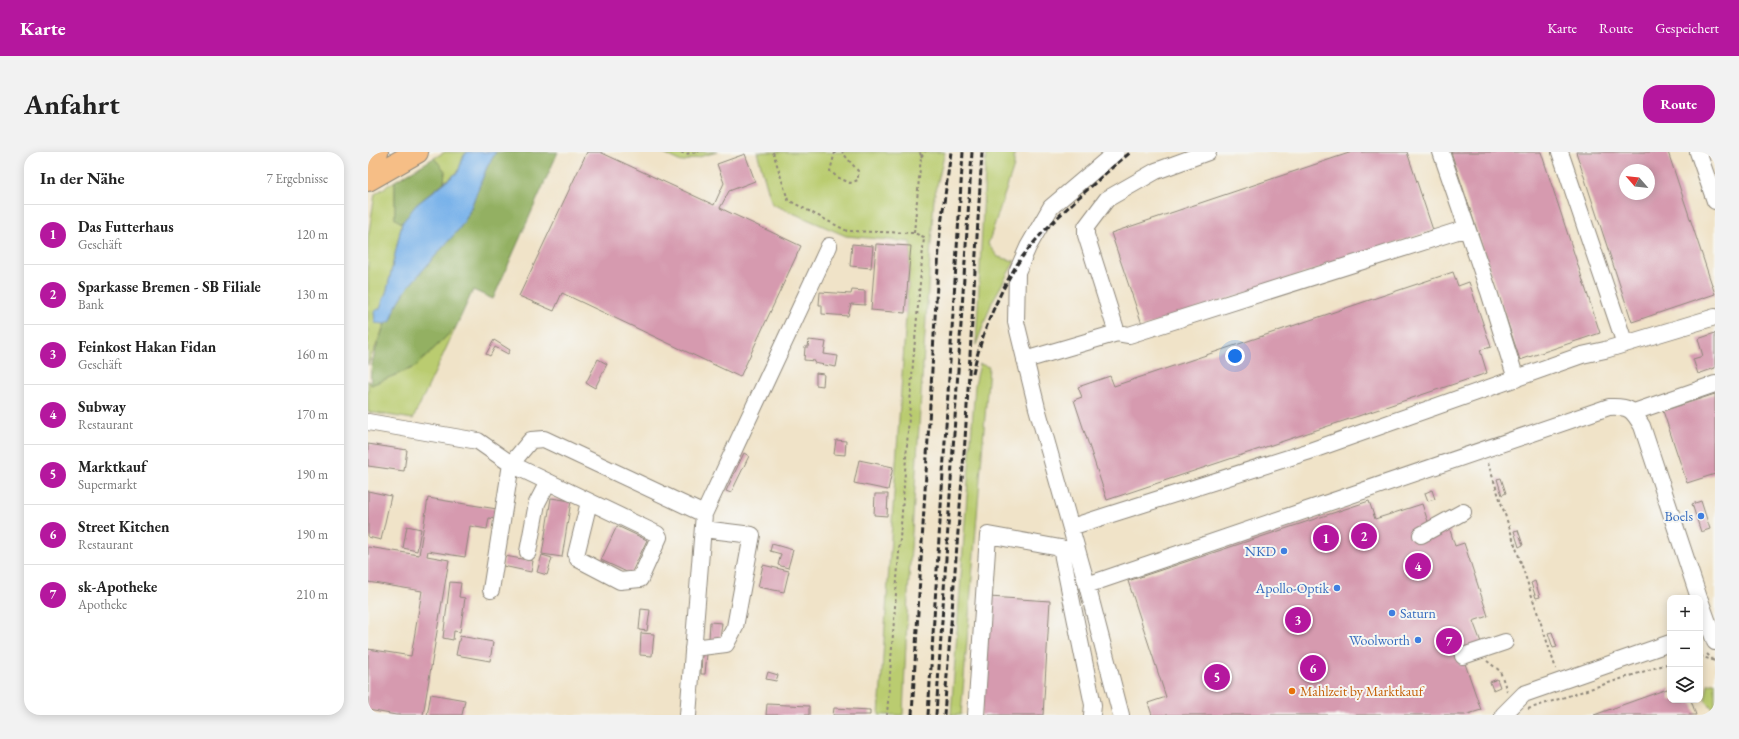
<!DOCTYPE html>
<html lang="de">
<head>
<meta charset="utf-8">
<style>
	:root { --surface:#fff; --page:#f2f2f2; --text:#222; --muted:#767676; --line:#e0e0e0; --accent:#b5179e }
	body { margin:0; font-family:"EB Garamond",serif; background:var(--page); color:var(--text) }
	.controls { position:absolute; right:12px; bottom:12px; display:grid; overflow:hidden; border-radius:8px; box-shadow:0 2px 10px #0003 }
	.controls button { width:36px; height:36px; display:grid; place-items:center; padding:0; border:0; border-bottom:1px solid var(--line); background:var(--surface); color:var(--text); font:20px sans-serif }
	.compass { position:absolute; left:1251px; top:12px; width:36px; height:36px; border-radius:50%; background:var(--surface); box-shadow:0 2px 10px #0003; rotate:298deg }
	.you { position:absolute; left:867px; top:204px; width:14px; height:14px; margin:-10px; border:3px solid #fff; border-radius:50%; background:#1a73e8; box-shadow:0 0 0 6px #1a73e833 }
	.badge { display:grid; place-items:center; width:26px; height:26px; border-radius:50%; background:var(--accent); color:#fff; font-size:13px; font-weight:700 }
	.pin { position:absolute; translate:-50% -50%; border:2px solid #fff; box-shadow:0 1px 4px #0006 }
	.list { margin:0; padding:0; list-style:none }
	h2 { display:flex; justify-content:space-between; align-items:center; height:52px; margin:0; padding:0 16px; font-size:17px }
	h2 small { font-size:13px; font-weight:400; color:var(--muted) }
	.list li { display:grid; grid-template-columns:26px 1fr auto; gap:12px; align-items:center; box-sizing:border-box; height:60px; padding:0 16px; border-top:1px solid var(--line) }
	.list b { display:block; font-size:15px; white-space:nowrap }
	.list p { margin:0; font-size:13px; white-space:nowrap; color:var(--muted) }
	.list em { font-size:13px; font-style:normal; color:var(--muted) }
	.icon { flex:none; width:22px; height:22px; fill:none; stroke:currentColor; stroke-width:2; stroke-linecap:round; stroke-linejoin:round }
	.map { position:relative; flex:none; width:1347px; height:563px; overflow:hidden; border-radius:16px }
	header { display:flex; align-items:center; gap:24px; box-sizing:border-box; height:56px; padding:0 20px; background:var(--accent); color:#fff }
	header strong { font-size:19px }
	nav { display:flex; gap:22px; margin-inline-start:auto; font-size:14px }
	.intro { display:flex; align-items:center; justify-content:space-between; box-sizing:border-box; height:96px; padding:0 24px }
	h1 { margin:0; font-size:28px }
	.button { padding:10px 18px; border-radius:16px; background:var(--accent); color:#fff; font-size:14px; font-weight:700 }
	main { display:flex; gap:24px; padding:0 24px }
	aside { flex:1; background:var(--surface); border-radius:16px; box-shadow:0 2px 10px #0003 }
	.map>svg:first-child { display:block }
</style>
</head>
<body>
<header>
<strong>Karte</strong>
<nav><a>Karte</a><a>Route</a><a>Gespeichert</a></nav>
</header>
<div class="intro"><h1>Anfahrt</h1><a class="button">Route</a></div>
<main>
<aside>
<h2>In der Nähe<small>7 Ergebnisse</small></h2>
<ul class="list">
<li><span class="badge">1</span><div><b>Das Futterhaus</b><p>Geschäft</p></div><em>120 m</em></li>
<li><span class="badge">2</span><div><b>Sparkasse Bremen - SB Filiale</b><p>Bank</p></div><em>130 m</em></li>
<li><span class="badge">3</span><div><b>Feinkost Hakan Fidan</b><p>Geschäft</p></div><em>160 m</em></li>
<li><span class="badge">4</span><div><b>Subway</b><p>Restaurant</p></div><em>170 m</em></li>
<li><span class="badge">5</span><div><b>Marktkauf</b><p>Supermarkt</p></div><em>190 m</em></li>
<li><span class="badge">6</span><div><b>Street Kitchen</b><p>Restaurant</p></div><em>190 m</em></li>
<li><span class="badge">7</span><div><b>sk-Apotheke</b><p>Apotheke</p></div><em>210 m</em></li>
</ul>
</aside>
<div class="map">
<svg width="1347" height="563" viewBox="0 0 1347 563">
	<rect width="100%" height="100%" fill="#f6f6f2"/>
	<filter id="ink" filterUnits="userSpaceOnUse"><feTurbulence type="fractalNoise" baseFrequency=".025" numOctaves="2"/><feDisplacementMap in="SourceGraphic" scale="8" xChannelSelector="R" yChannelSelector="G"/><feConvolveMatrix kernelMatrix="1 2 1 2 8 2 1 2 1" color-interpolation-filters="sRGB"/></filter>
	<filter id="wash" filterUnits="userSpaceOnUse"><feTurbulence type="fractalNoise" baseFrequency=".012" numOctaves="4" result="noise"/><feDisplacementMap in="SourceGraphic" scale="16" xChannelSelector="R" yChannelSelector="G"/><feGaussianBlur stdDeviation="0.9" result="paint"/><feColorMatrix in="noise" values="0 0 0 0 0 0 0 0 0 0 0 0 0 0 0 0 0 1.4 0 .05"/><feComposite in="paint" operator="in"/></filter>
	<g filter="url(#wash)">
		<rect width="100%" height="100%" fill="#f0e3c8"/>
		<path fill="#bacc6f" stroke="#727c4d" d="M 77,0 L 100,0 L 96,3 L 90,20 L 76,30 L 77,19 L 66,6 Z
			M 292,0 L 349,0 L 313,10 Z
			M 389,0 L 577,0 L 566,46 L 563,91 L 540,442 L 535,563 L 511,563 L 543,90 L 478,84 L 404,52 Z
			M 618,0 L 646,0 L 646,14 L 620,92 L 630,105 L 647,109 L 624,150 L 608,193 Z
			M 27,29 L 27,67 L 34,71 L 19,138 L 12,156 L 11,171 L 17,172 L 0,213 L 0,85 L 7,42 Z
			M 88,175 L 45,267 L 0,260 L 0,228 L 3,233 L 47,215 Z
			M 612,212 L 621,215 L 593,563 L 583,563 L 607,233 Z
			M 1347,530 L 1347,559 L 1337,548 L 1340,532 Z"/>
		<path fill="#93b062" stroke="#5f6e46" d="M 128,0 L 190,0 L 125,147 L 105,138 L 88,175 L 47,215 L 3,233 C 0,216 10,190 17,172 L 23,169 L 28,154 L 40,135 L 91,77 L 99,65 L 119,15 Z
			M 66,6 L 77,19 L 76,30 L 48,53 L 34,71 L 27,67 L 27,29 Z"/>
		<path fill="#7ab3ea" stroke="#526f8a" d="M 100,0 L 128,0 L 119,15 L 99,65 L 91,77 L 40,135 L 28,154 L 23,169 L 17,172 L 7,171 L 6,160 L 12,156 L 19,138 L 34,71 L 48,53 L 90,20 L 96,3 Z"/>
		<g id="blocks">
			<path fill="#d69aaf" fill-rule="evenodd" d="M 219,0 L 232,0 L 346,53 L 356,31 L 349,12 L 377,2 L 387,29 L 361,39 L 352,56 L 433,94 L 372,225 L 194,141 L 186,159 L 151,144 Z
				M 984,0 L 1039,0 L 1065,78 L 775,175 L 743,81 Z
				M 1083,0 L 1173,0 L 1232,181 L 1152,208 Z
				M 1208,0 L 1300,0 L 1347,142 L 1264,170 ZM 1257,18 L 1281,18 L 1281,42 L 1257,42 Z
				M 484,92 L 505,94 L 503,116 L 482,114 Z
				M 508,92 L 543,94 L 537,161 L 503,158 Z
				M 1085,120 L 1090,134 L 1101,130 L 1123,195 L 1112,198 L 1119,221 L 739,348 L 706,248 L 714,245 L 710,235 L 742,224 L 746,234 Z
				M 484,138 L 497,139 L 497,153 L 483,152 L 480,164 L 454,162 L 454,153 L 451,153 L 452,140 L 483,142 Z
				M 1347,181 L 1347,216 L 1330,222 L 1325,207 L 1335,204 L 1330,187 Z
				M 126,188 L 142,198 L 140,202 L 127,195 L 122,204 L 118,202 Z
				M 441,188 L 458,190 L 456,202 L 470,204 L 468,215 L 446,211 L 447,209 L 436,208 L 437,195 L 440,195 Z
				M 230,207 L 239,212 L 227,236 L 218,231 Z
				M 448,221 L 456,222 L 455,234 L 448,233 Z
				M 1347,242 L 1347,322 L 1319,331 L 1295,259 Z
				M 468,288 L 478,289 L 477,303 L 466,302 Z
				M 0,292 L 39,298 L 36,319 L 0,314 Z
				M 376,301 L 381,304 L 363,341 L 358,339 Z
				M 491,308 L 525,315 L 520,338 L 486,331 Z
				M 1133,326 L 1138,341 L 1134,343 L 1129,327 Z
				M 1064,338 L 1067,347 L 1060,349 L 1057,341 Z
				M 0,339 L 23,344 L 13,388 L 0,385 Z
				M 507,342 L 520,342 L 519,364 L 506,363 Z
				M 60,346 L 129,357 L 127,367 L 121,366 L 119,377 L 102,374 L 97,405 L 60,399 L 59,404 L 81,408 L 55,563 L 28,563 L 0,558 L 0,497 L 43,504 L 54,439 L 0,430 L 0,395 L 51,403 Z
				M 183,346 L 203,349 L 194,405 L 174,402 Z
				M 1001,349 L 1007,367 L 1054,352 L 1064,381 L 1081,375 L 1087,394 L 1096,391 L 1120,464 L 1105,469 L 1114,493 L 1093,500 L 1113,558 L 1097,563 L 784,563 L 780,551 L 798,545 L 760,429 Z
				M 1333,349 L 1342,377 L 1333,380 L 1324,352 Z
				M 39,374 L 53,377 L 49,399 L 35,396 Z
				M 249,374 L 279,388 L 263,422 L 233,408 Z
				M 1150,378 L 1155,393 L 1151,395 L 1146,379 Z
				M 404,392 L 425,398 L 420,416 L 410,413 L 413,402 L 402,399 Z
				M 174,403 L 184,406 L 179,423 L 169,420 Z
				M 137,404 L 165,409 L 163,420 L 135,414 Z
				M 395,413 L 421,419 L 416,440 L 390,435 Z
				M 1167,429 L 1172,445 L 1168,446 L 1163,431 Z
				M 82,430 L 93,431 L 91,445 L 97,446 L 92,480 L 86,479 L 85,488 L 75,486 Z
				M 621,445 L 682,449 L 675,563 L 613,563 Z
				M 273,457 L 282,458 L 279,479 L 271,478 Z
				M 342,470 L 354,471 L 352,488 L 341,487 Z
				M 1184,480 L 1189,495 L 1185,496 L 1180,481 Z
				M 273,481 L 286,482 L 284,504 L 272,503 Z
				M 92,484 L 125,490 L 122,509 L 88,503 Z
				M 334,502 L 339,502 L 337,522 L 333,522 Z
				M 400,520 L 410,523 L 408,529 L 398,527 Z
				M 1129,527 L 1132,535 L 1125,538 L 1122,530 Z
				M 1302,536 L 1302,548 L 1323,548 L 1328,563 L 1226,563 Z
				M 63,542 L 97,548 L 94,563 L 59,563 Z
				M 399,552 L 441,554 L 441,563 L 398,563 Z
				M 466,556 L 502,558 L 502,563 L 465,563 Z"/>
		</g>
	</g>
	<g filter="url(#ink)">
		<use href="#blocks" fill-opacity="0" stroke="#8e877a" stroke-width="1"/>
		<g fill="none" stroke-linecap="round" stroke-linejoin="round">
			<defs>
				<path id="minor" d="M 748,0 L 683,55 L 660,95 L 649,120 L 648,170 L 669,256 L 719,433 L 753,563
					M 1073,0 L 1121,140 L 1148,227
					M 1192,0 L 1257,192
					M 1330,0 L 1347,49
					M 749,181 L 718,83 L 718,75 L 739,47 L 788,19 L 840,0
					M 657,208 L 749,181 L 761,183 L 1099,76
					M 1266,260 L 1347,232
					M 0,270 L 110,289 L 143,312 L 289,382 L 291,385 L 272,427 L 252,429 L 210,407 L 208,403 L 221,350
					M 703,375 L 939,300 L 1214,203 L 1237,198 L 1347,165
					M 1053,383 L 1095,360
					M 693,396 L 725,553 L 724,563
					M 160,400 L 169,351 L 180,330
					M 719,433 L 1241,255 C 1261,254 1264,257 1274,274 L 1331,446
					M 123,438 L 143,312 L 163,288 L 176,287 L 336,362
					M 1332,448 L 1347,490
					M 325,496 L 358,492 L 367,475 L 384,383 L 335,377
					M 1095,504 L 1137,490
					M 320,563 L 336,362 L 461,94
					M 608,563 L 620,383 L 709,399
					M 1135,563 L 1156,542 L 1302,491"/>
				<path id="highway" d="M 0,5 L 9,0
					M 0,28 L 49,0"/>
			</defs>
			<use href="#minor" stroke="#8e877a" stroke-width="18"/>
			<use href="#highway" stroke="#8e877a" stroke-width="24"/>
			<path stroke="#8e877a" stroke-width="2" stroke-dasharray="3 3" stroke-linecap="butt" d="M 313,0 L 317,2 L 331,0
				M 405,0 L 420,48 L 479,79 L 546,81 L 556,85 L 545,211 L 519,563
				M 467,0 L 462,19 L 469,25 L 482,31 L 490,28 L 490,19 L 474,0
				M 553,5 L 557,0
				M 546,81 L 553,5 L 552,0
				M 1120,311 L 1188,517
				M 1339,502 L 1344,507
				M 1332,504 L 1347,509
				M 1119,509 L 1132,519 L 1139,539
				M 1160,557 L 1302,511"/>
			<use href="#minor" stroke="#fff" stroke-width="16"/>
			<use href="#highway" stroke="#f6be86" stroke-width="22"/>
			<path stroke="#2b2b2b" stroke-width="3" stroke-dasharray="6 3" stroke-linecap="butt" d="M 605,221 C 613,183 629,144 650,111 C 666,87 689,66 710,46 C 727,31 744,15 763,0
				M 544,563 L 572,80 L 583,0
				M 560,563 L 595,0
				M 568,563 L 604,0
				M 576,563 L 597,288 L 614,0"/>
		</g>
	</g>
	<g fill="#3f7fe0" stroke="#f6f6f2" stroke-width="1.5">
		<circle cx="1333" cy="364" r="4"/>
		<circle cx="916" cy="399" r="4"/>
		<circle cx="969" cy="436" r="4"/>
		<circle cx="1024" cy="461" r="4"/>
		<circle cx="1050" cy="488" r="4"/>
	</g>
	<circle fill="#e8710a" stroke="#f6f6f2" stroke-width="1.5" cx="924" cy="539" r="4"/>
	<g text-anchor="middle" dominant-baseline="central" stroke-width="4" stroke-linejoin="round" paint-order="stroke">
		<g font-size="14" fill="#366cbe" stroke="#f6f6f2" text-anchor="end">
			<text x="1325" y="364">Boels</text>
			<text x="908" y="399">NKD</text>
			<text x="961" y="436">Apollo-Optik</text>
			<text x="1032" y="461" text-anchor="start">Saturn</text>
			<text x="1042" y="488">Woolworth</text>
		</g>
		<g font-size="14" fill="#c56008" stroke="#f6f6f2" text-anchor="start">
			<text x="932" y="539">Mahlzeit by Marktkauf</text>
		</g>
	</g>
</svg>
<div class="controls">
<button>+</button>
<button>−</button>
<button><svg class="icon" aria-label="layers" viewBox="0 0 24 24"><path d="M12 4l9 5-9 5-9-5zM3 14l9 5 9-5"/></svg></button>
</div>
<svg class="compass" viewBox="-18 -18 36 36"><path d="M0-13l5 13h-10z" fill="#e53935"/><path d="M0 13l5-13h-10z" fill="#767676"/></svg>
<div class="you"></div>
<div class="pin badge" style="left:958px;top:386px">1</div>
<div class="pin badge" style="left:996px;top:384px">2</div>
<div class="pin badge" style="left:930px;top:468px">3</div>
<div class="pin badge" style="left:1050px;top:414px">4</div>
<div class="pin badge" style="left:849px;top:525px">5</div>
<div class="pin badge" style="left:945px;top:516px">6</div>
<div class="pin badge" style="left:1081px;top:489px">7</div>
</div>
</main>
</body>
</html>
